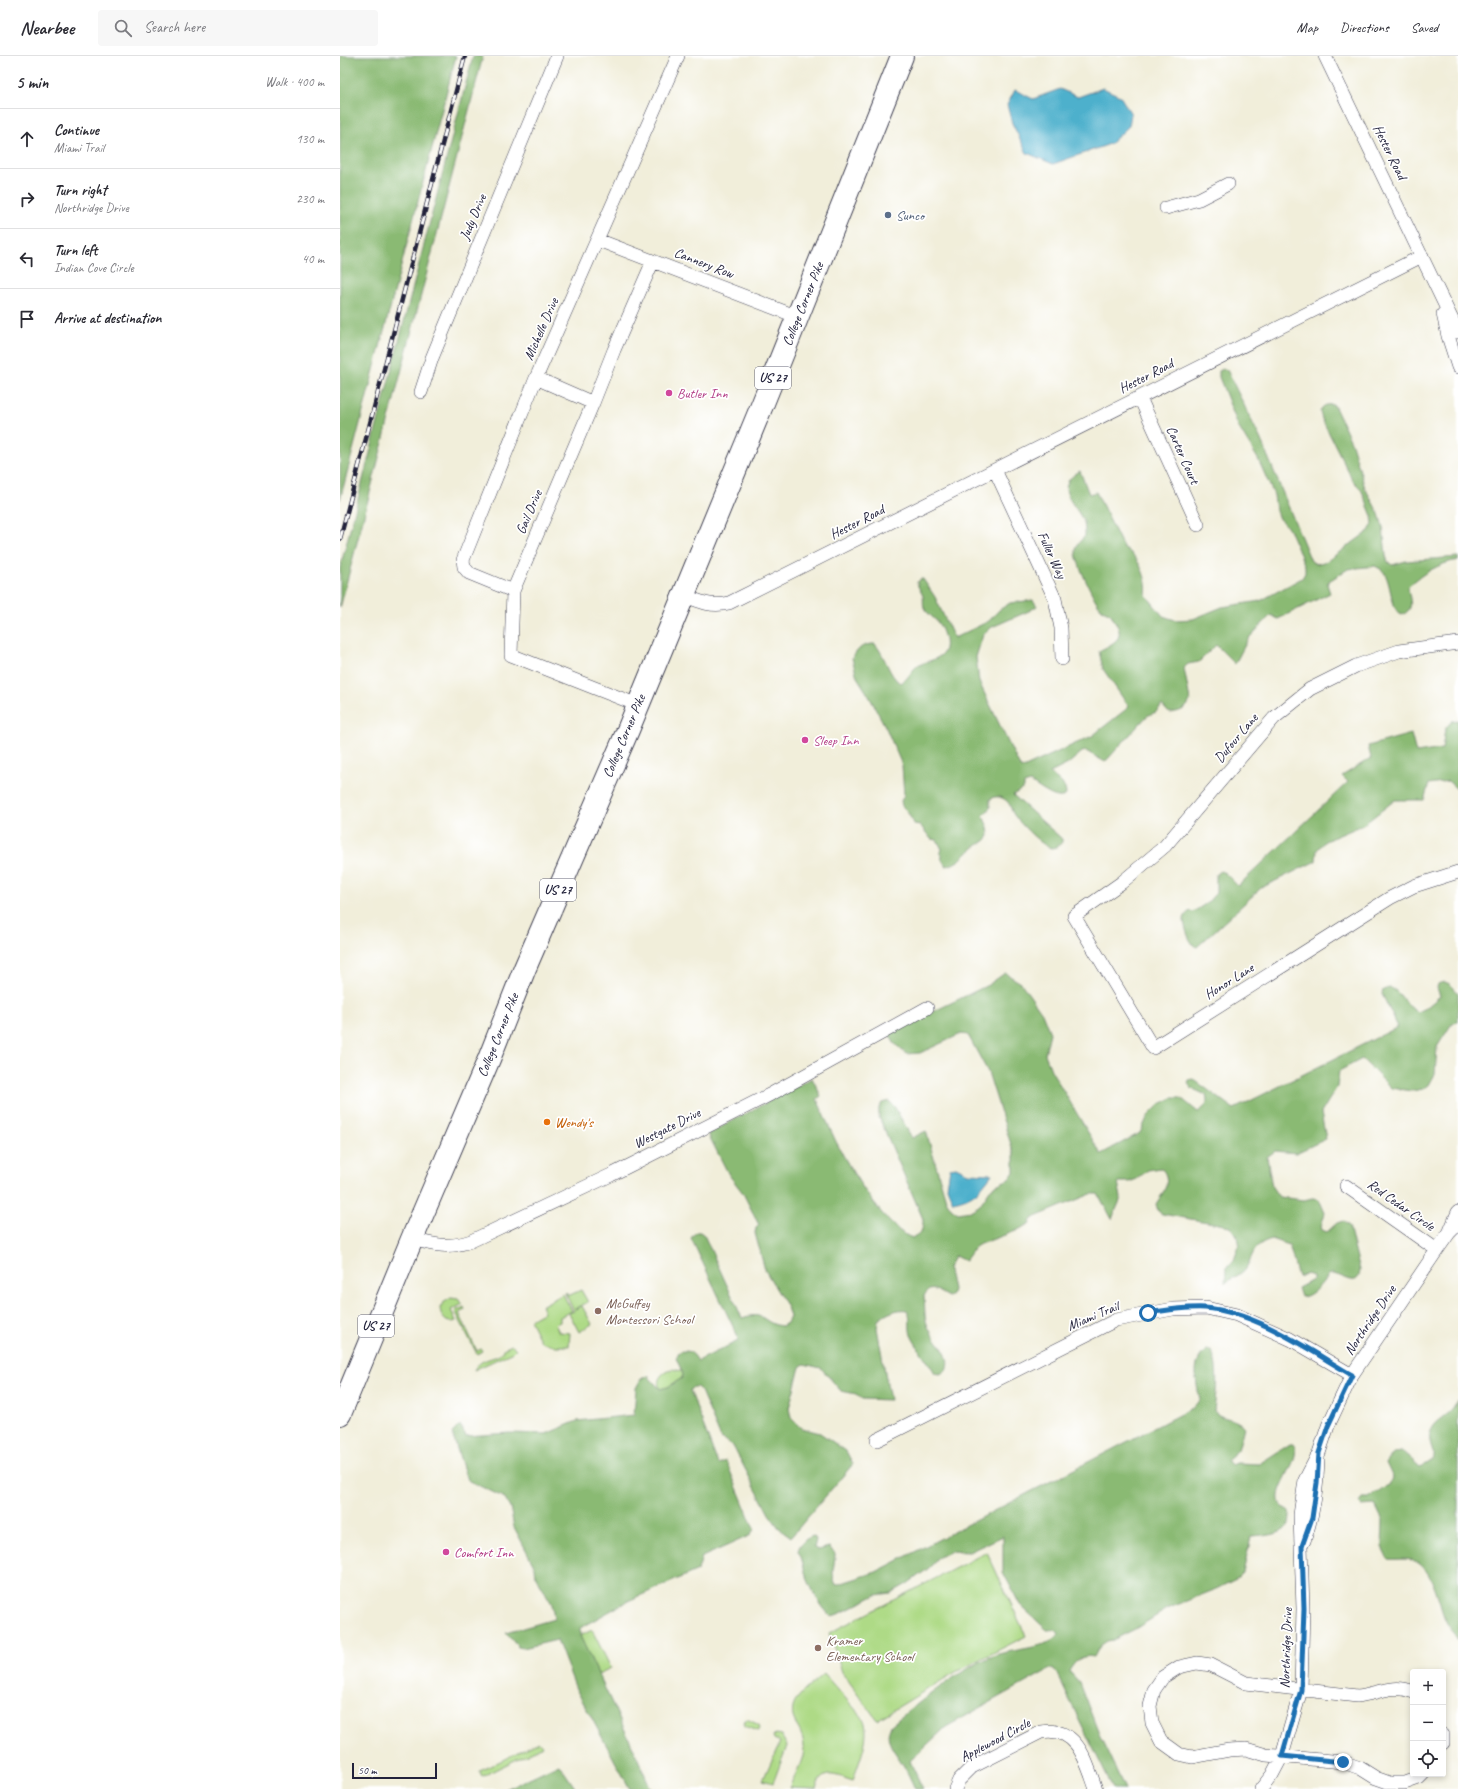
<!DOCTYPE html>
<html lang="en">
<head>
<meta charset="utf-8">
<style>
	:root { --surface:#fff; --page:#f7f7f7; --text:#2b2b33; --muted:#7c7c81; --line:#e1e1e2 }
	body { margin:0; font-family:Caveat,sans-serif; background:var(--page); color:var(--text) }
	.controls { position:absolute; right:12px; bottom:12px; display:grid; overflow:hidden; border-radius:4px; box-shadow:0 2px 6px #0003 }
	.controls button { width:36px; height:36px; display:grid; place-items:center; padding:0; border:0; border-bottom:1px solid var(--line); background:var(--surface); color:var(--text); font:20px sans-serif }
	.scale { position:absolute; left:12px; bottom:10px; width:85px; box-sizing:border-box; padding-left:4px; border:2px solid #22223b; border-top:0; font-size:11px; line-height:14px; white-space:nowrap; color:#22223b; -webkit-text-stroke:3px #fff; paint-order:stroke }
	.stop { position:absolute; width:12px; height:12px; margin:-9px; border:3px solid #1f6fb2; border-radius:50%; background:#fff }
	.stop.end { background:#1f6fb2; border-color:#fff; box-shadow:0 1px 4px #0008 }
	.list { margin:0; padding:0; list-style:none }
	h2 { display:flex; justify-content:space-between; align-items:center; height:52px; margin:0; padding:0 16px; font-size:17px }
	h2 small { font-size:13px; font-weight:400; color:var(--muted) }
	.list li { display:grid; grid-template-columns:26px 1fr auto; gap:12px; align-items:center; box-sizing:border-box; height:60px; padding:0 16px; border-top:1px solid var(--line) }
	.list b { display:block; font-size:15px; white-space:nowrap }
	.list p { margin:0; font-size:13px; white-space:nowrap; color:var(--muted) }
	.list em { font-size:13px; font-style:normal; color:var(--muted) }
	.icon { flex:none; width:22px; height:22px; fill:none; stroke:currentColor; stroke-width:2; stroke-linecap:round; stroke-linejoin:round }
	.map { position:relative; flex:none; width:1118px; height:1733px; overflow:hidden }
	header { display:flex; align-items:center; gap:24px; box-sizing:border-box; height:56px; padding:0 20px; background:var(--surface); border-bottom:1px solid var(--line) }
	header strong { font-size:19px }
	nav { display:flex; gap:22px; margin-inline-start:auto; font-size:14px }
	.search { width:280px; height:36px; background:var(--page); display:flex; align-items:center; gap:10px; box-sizing:border-box; padding:0 14px; border-radius:4px; color:var(--muted); font-size:15px }
	main { display:flex }
	aside { flex:1; background:var(--surface) }
	.map>svg:first-child { display:block }
</style>
</head>
<body>
<header>
<strong>Nearbee</strong>
<div class="search"><svg class="icon" aria-label="search" viewBox="0 0 24 24"><circle cx="10" cy="10" r="6"/><path d="M15 15l6 6"/></svg>Search here</div>
<nav><a>Map</a><a>Directions</a><a>Saved</a></nav>
</header>
<main>
<aside>
<h2>5 min<small>Walk · 400 m</small></h2>
<ul class="list">
<li><svg class="icon" aria-label="ahead" viewBox="0 0 24 24"><path d="M12 20V5M6 11l6-6 6 6"/></svg><div><b>Continue</b><p>Miami Trail</p></div><em>130 m</em></li>
<li><svg class="icon" aria-label="right" viewBox="0 0 24 24"><path d="M7 20v-9h11M14 6l5 5-5 5"/></svg><div><b>Turn right</b><p>Northridge Drive</p></div><em>230 m</em></li>
<li><svg class="icon" aria-label="left" viewBox="0 0 24 24"><path d="M17 20v-9H6M10 6l-5 5 5 5"/></svg><div><b>Turn left</b><p>Indian Cove Circle</p></div><em>40 m</em></li>
<li><svg class="icon" aria-label="arrive" viewBox="0 0 24 24"><path d="M6 21V4h12l-3 4 3 4H6"/></svg><div><b>Arrive at destination</b></div></li>
</ul>
</aside>
<div class="map">
<svg width="1118" height="1733" viewBox="0 0 1118 1733">
	<rect width="100%" height="100%" fill="#fff"/>
	<filter id="ink" filterUnits="userSpaceOnUse"><feTurbulence type="fractalNoise" baseFrequency=".025" numOctaves="2"/><feDisplacementMap in="SourceGraphic" scale="8" xChannelSelector="R" yChannelSelector="G"/><feConvolveMatrix kernelMatrix="1 2 1 2 8 2 1 2 1" color-interpolation-filters="sRGB"/></filter>
	<filter id="wash" filterUnits="userSpaceOnUse"><feTurbulence type="fractalNoise" baseFrequency=".012" numOctaves="4" result="noise"/><feDisplacementMap in="SourceGraphic" scale="16" xChannelSelector="R" yChannelSelector="G"/><feGaussianBlur stdDeviation="0.9" result="paint"/><feColorMatrix in="noise" values="0 0 0 0 0 0 0 0 0 0 0 0 0 0 0 0 0 1.4 0 .05"/><feComposite in="paint" operator="in"/></filter>
	<g filter="url(#wash)">
		<rect width="100%" height="100%" fill="#f1eeda"/>
		<path fill="#aeda86" stroke="#687e60" d="M 241,1234 L 248,1246 L 235,1253 L 242,1250 L 252,1268 L 239,1276 L 229,1257 L 234,1255 L 225,1237 L 226,1236 L 228,1240 Z
			M 223,1238 L 232,1255 L 220,1261 L 220,1266 L 215,1268 L 219,1276 L 230,1277 L 229,1290 L 216,1290 L 201,1286 L 190,1264 L 204,1256 L 201,1250 Z
			M 111,1242 L 118,1243 L 123,1248 L 111,1254 L 116,1265 C 106,1269 101,1261 100,1252 L 103,1247 Z
			M 124,1251 L 125,1254 L 119,1257 L 137,1295 L 141,1293 L 142,1295 L 137,1298 L 115,1255 Z
			M 172,1289 L 176,1293 L 173,1296 L 134,1314 C 142,1299 161,1305 163,1293 Z
			M 333,1313 L 341,1315 L 343,1318 L 342,1322 L 328,1331 L 320,1333 C 315,1322 323,1316 333,1313 Z
			M 647,1496 L 686,1580 L 614,1617 L 537,1664 L 502,1616 L 489,1577 Z
			M 252,1574 L 271,1612 L 258,1618 L 240,1580 Z
			M 484,1618 L 523,1662 C 532,1680 518,1707 513,1725 C 497,1720 482,1711 476,1733 L 449,1732 C 454,1720 464,1705 464,1691 C 464,1681 459,1674 455,1666 C 444,1645 471,1630 484,1618 Z
			M 407,1663 L 419,1669 L 420,1673 L 417,1675 L 404,1670 L 403,1666 Z
			M 435,1678 L 441,1679 L 447,1690 L 433,1727 L 423,1724 L 440,1686 L 434,1683 L 433,1680 Z
			M 199,1686 L 202,1689 L 201,1691 L 143,1720 L 141,1719 L 140,1715 Z"/>
		<path fill="#8aba73" stroke="#566e57" d="M 0,0 L 116,0 L 0,444 Z
			M 133,0 L 143,0 L 0,552 L 0,512 Z
			M 883,313 L 887,314 L 921,384 L 971,505 L 976,508 L 987,505 L 1029,475 L 1033,468 L 1032,460 L 1021,433 L 1013,425 L 982,363 L 980,355 C 983,349 987,348 994,349 L 1012,388 L 1025,432 L 1039,458 L 1043,471 L 1046,500 L 1048,506 L 1052,509 L 1066,505 L 1118,501 L 1118,504 C 1100,507 1081,518 1068,531 C 1069,544 1076,552 1062,559 C 1050,555 1052,526 1043,515 C 1041,513 1037,511 1035,510 L 1008,513 L 989,525 L 987,528 L 990,537 L 938,563 L 931,559 L 908,583 L 895,608 L 876,589 L 859,606 L 848,608 L 844,612 L 850,644 C 847,654 839,656 829,657 L 822,649 L 816,656 L 807,660 L 765,706 L 746,695 L 742,696 L 728,708 L 710,717 C 717,724 726,727 726,739 C 717,747 699,731 690,726 L 684,728 L 684,732 L 673,739 L 722,783 L 722,786 C 720,789 716,792 712,792 C 702,791 680,767 674,759 C 671,755 671,749 667,745 C 662,741 656,739 650,743 L 650,752 L 643,760 L 648,771 L 649,780 C 644,788 638,787 632,793 C 623,800 618,808 606,810 C 602,804 599,800 602,793 L 597,784 L 591,783 L 580,769 L 574,768 L 567,755 L 562,750 L 561,745 L 564,739 L 562,709 L 546,672 L 529,640 L 517,621 L 512,602 C 519,592 522,588 535,588 C 545,599 549,620 560,627 C 568,624 570,616 577,610 C 584,606 593,605 600,600 C 610,593 604,577 599,568 C 596,563 590,560 586,555 C 582,550 584,546 583,540 C 581,535 578,532 577,526 L 580,523 L 583,523 L 595,541 L 614,582 L 649,565 L 659,554 L 670,547 L 693,544 L 697,550 L 689,555 L 652,571 L 643,579 L 636,601 L 639,626 L 681,713 L 752,680 L 789,651 L 763,613 L 759,595 C 782,583 785,580 770,557 C 765,556 761,553 758,548 C 752,539 736,506 736,496 C 736,489 740,485 745,480 C 745,476 745,471 744,467 C 737,448 710,432 740,415 L 749,438 L 756,436 L 783,491 C 798,499 809,523 806,539 L 823,560 L 835,564 L 853,563 L 882,551 L 920,545 L 962,522 L 965,517 L 965,510 L 948,471 L 939,463 L 936,455 L 934,439 L 918,403 L 899,372 L 879,321 L 879,315 Z
			M 1118,664 L 1118,734 L 1108,725 L 1089,728 L 1084,744 L 1055,744 L 1023,769 L 985,785 L 977,794 L 976,805 L 921,832 L 857,891 C 850,890 844,870 844,863 C 845,859 847,857 850,855 L 853,856 L 867,847 L 876,837 L 876,818 L 880,815 L 885,817 L 898,830 L 1008,726 L 1002,720 L 1031,702 L 1028,690 L 1071,678 L 1076,697 L 1102,693 L 1105,673 L 1112,665 Z
			M 665,917 L 681,927 L 702,957 L 710,977 L 705,998 L 711,1014 L 761,1098 L 800,1077 L 808,1060 L 820,1048 L 832,1042 L 841,1042 L 858,1056 C 865,1051 869,1048 866,1039 L 851,1032 L 848,1027 L 849,1024 L 853,1023 L 894,1053 L 1058,971 L 1042,938 L 1043,934 C 1046,933 1049,931 1053,933 C 1062,938 1065,950 1078,956 L 1086,952 L 1100,940 L 1097,932 L 1098,928 C 1108,923 1112,930 1118,937 L 1118,965 L 1111,969 L 1097,991 L 1095,1018 L 1089,1029 L 1083,1033 L 1072,1035 L 1051,1032 L 1022,1003 L 999,1015 L 997,1031 L 981,1057 L 986,1083 L 956,1097 L 935,1095 L 927,1101 L 932,1131 L 939,1141 L 964,1144 L 972,1142 L 979,1143 L 985,1157 L 981,1170 L 982,1174 L 987,1176 L 997,1167 L 1003,1165 L 1009,1170 L 1020,1214 C 1019,1235 1002,1217 990,1218 C 983,1225 973,1241 961,1241 L 958,1232 L 973,1224 L 973,1220 L 967,1218 L 958,1221 L 949,1189 L 932,1183 C 913,1188 914,1198 906,1212 C 902,1218 891,1223 885,1227 L 886,1213 L 894,1204 L 899,1190 L 897,1181 L 890,1170 L 822,1158 L 818,1155 L 816,1148 C 823,1137 833,1124 821,1112 L 808,1114 L 797,1123 L 789,1126 L 778,1126 L 781,1142 L 772,1163 L 758,1138 L 751,1138 L 695,1161 L 691,1164 L 689,1168 L 676,1175 L 640,1188 L 635,1191 L 625,1205 L 615,1200 L 608,1211 L 613,1233 L 612,1239 L 609,1241 C 601,1237 590,1227 584,1240 C 585,1249 584,1260 587,1268 C 592,1284 614,1297 606,1315 L 600,1318 L 595,1317 C 588,1305 577,1292 571,1279 C 568,1270 572,1262 567,1254 C 557,1252 546,1258 538,1264 L 537,1272 L 550,1344 L 522,1343 L 516,1338 L 501,1335 L 481,1312 L 464,1308 L 460,1311 L 449,1352 L 451,1362 L 461,1372 L 480,1377 L 506,1395 L 513,1408 L 451,1481 L 439,1472 L 429,1458 L 393,1390 L 381,1382 L 361,1335 L 357,1331 L 353,1331 L 350,1334 L 378,1408 L 386,1405 L 414,1473 L 411,1479 L 362,1501 L 358,1514 L 288,1545 L 240,1572 L 240,1580 L 292,1689 L 311,1733 L 290,1733 L 236,1633 L 217,1584 L 183,1592 L 178,1591 L 166,1577 L 214,1563 L 212,1548 L 196,1521 L 195,1511 L 174,1471 L 170,1451 L 165,1442 L 127,1424 L 112,1377 L 120,1369 L 126,1380 L 169,1377 L 206,1378 L 237,1365 L 294,1359 L 296,1332 L 301,1323 L 308,1320 L 320,1333 L 328,1331 L 342,1322 L 343,1318 L 336,1302 L 339,1296 C 349,1293 353,1297 358,1305 L 398,1285 L 397,1279 L 351,1182 L 356,1176 L 360,1176 L 364,1179 L 402,1262 C 426,1254 422,1268 442,1270 L 447,1267 L 450,1261 L 447,1251 L 425,1214 L 415,1177 L 416,1172 L 419,1169 L 403,1137 L 389,1119 L 368,1078 L 472,1022 L 481,1040 L 477,1043 C 485,1061 493,1081 503,1099 C 515,1121 549,1176 573,1182 C 582,1178 583,1173 583,1163 L 539,1061 L 539,1052 L 542,1047 L 549,1045 L 554,1050 L 572,1082 L 586,1075 L 606,1144 L 611,1152 L 618,1157 L 630,1155 L 639,1150 L 652,1131 L 669,1123 L 674,1116 L 674,1098 L 648,1016 L 628,979 L 621,978 L 580,997 L 566,998 L 554,987 L 549,977 L 648,929 Z
			M 867,1294 L 871,1294 C 880,1310 876,1337 874,1355 C 881,1364 896,1361 904,1371 L 898,1394 L 887,1404 L 891,1409 L 897,1407 L 919,1408 L 950,1388 L 953,1388 C 965,1403 928,1436 942,1450 C 944,1452 948,1453 950,1455 C 950,1459 950,1464 949,1468 C 944,1480 921,1480 911,1481 L 903,1517 L 898,1522 L 874,1534 L 829,1552 L 795,1573 L 773,1584 L 767,1585 L 760,1590 L 754,1601 C 742,1598 735,1605 729,1615 L 739,1626 L 759,1678 L 785,1733 L 773,1733 L 715,1614 L 712,1612 L 606,1671 L 570,1705 L 583,1733 L 575,1733 C 571,1724 567,1715 562,1707 C 554,1694 543,1684 551,1669 C 580,1646 624,1609 659,1598 C 675,1593 710,1592 719,1578 L 716,1574 L 707,1574 L 680,1549 L 663,1516 L 663,1480 L 629,1496 L 610,1495 L 599,1501 L 589,1512 L 567,1528 L 551,1537 L 536,1539 L 499,1558 L 491,1560 C 480,1551 471,1532 466,1519 C 463,1511 463,1503 458,1495 C 459,1488 467,1481 474,1480 L 476,1484 L 474,1492 L 478,1494 L 489,1491 L 495,1497 C 495,1511 490,1516 496,1529 L 536,1516 L 854,1351 L 860,1343 C 856,1328 851,1304 867,1294 Z
			M 1118,1344 L 1118,1584 C 1113,1577 1108,1570 1105,1563 C 1098,1546 1093,1510 1072,1504 C 1065,1502 1056,1504 1048,1503 L 1042,1491 L 1043,1465 L 1035,1449 L 1022,1450 L 1019,1446 L 1022,1442 L 1029,1442 L 1034,1437 L 1049,1430 L 1053,1422 L 1046,1407 C 1051,1399 1054,1396 1063,1396 L 1080,1411 C 1106,1402 1084,1389 1091,1375 C 1095,1365 1104,1362 1111,1355 C 1114,1352 1116,1347 1118,1344 Z
			M 219,1708 L 236,1733 L 166,1733 Z"/>
		<path fill="#4db0cc" stroke="#386984" d="M 763,32 L 780,40 L 791,58 L 789,70 L 770,88 L 713,108 L 687,97 L 672,67 L 667,49 L 675,34 L 693,43 L 720,33 L 738,41 Z
			M 616,1111 L 628,1117 L 652,1118 C 640,1134 634,1142 613,1146 L 607,1131 L 610,1112 Z"/>
	</g>
	<g filter="url(#ink)">
		<g fill="none" stroke-linecap="round" stroke-linejoin="round">
			<defs>
				<path id="street" d="M 985,0 L 1118,276
					M 826,152 L 859,143 L 888,128
					M 258,184 L 458,261
					M 1103,258 L 1108,280 L 1118,311
					M 196,322 L 253,347
					M 81,336 L 92,302 L 217,0
					M 800,342 L 858,469
					M 655,414 L 715,543 L 721,572 L 722,603
					M 173,535 L 129,517 L 124,511 L 123,504 L 196,322 L 338,0
					M 343,539 C 360,546 371,551 389,547 L 1082,200
					M 1118,587 L 1059,595 L 1016,610 L 970,633 L 934,662 L 825,790 L 781,827 L 734,860 L 813,992 L 1050,842 L 1074,830 L 1118,816
					M 298,649 L 171,599 L 173,535 L 253,347 L 274,294 L 313,205
					M 1006,1130 L 1097,1194
					M 1110,1175 L 1118,1156
					M 72,1183 C 95,1189 108,1193 131,1185 L 271,1119 L 433,1037 L 587,952
					M 537,1384 L 776,1264 L 833,1253 L 866,1252 L 897,1259 L 950,1283 L 1012,1319
					M 964,1485 C 974,1456 977,1433 978,1403
					M 1073,1636 C 1054,1627 1037,1638 1017,1640 L 906,1627 L 871,1609 L 857,1607 L 839,1611 L 823,1621 L 814,1634 L 810,1650 L 812,1667 L 821,1685 L 839,1698 L 852,1701 L 889,1694 L 906,1693 L 926,1699 L 1003,1706 L 1020,1712 L 1036,1722 L 1050,1727 L 1065,1727 L 1079,1722 L 1083,1718
					M 1103,1679 L 1103,1687
					M 615,1733 L 619,1724 L 632,1711 L 701,1676 C 738,1669 746,1706 756,1733
					M 921,1733 L 932,1719 L 942,1700 L 961,1634 L 963,1553 L 960,1459 L 965,1424 L 979,1397 L 988,1370 L 1012,1319 L 1097,1194 L 1109,1177 L 1118,1168"/>
				<path id="highway" d="M 0,1358 L 72,1183 L 149,1003 L 185,912 L 288,674 L 423,347 L 562,0"/>
			</defs>
			<use href="#street" stroke="#414153" stroke-width="14"/>
			<use href="#highway" stroke="#414153" stroke-width="24"/>
			<use href="#street" stroke="#fff" stroke-width="13"/>
			<use href="#highway" stroke="#fff" stroke-width="22"/>
			<defs>
				<path id="rail" d="M 0,483 L 125,0"/>
			</defs>
			<use href="#rail" stroke="#22223b" stroke-width="4.5"/>
			<use href="#rail" stroke="#fff" stroke-width="3" stroke-dasharray="9" stroke-linecap="butt"/>
		</g>
	</g>
	<g fill="none" stroke-linecap="round" stroke-linejoin="round" filter="url(#ink)">
		<path stroke="#1f6fb2" stroke-width="5" d="M 808,1257 C 827,1254 846,1251 865,1252 C 916,1256 969,1294 1012,1319 L 988,1370 L 979,1397 L 977,1427 L 972,1462 L 962,1490 L 964,1553 L 961,1634 L 942,1700 L 1003,1706"/>
	</g>
	<circle fill="#5c6f8a" stroke="#fff" stroke-width="1.5" cx="548" cy="159" r="4"/>
	<g fill="#d1479c" stroke="#fff" stroke-width="1.5">
		<circle cx="329" cy="337" r="4"/>
		<circle cx="465" cy="684" r="4"/>
		<circle cx="106" cy="1496" r="4"/>
	</g>
	<circle fill="#e8710a" stroke="#fff" stroke-width="1.5" cx="207" cy="1066" r="4"/>
	<g fill="#8d6e63" stroke="#fff" stroke-width="1.5">
		<circle cx="258" cy="1255" r="4"/>
		<circle cx="478" cy="1592" r="4"/>
	</g>
	<g text-anchor="middle" dominant-baseline="central" stroke-width="3.5" stroke-linejoin="round" paint-order="stroke">
		<g fill="#fff" stroke="#646476" stroke-width="1">
			<rect x="415" y="311" width="36" height="22" rx="3"/>
			<rect x="200" y="823" width="36" height="22" rx="3"/>
			<rect x="18" y="1259" width="36" height="22" rx="3"/>
		</g>
		<g font-size="13" font-weight="bold" fill="#22223b">
			<text x="433" y="322">US 27</text>
			<text x="218" y="834">US 27</text>
			<text x="36" y="1270">US 27</text>
		</g>
		<g font-size="14" fill="#22223b" stroke="#fff">
			<text transform="translate(1050 96) rotate(64)">Hester Road</text>
			<text transform="translate(133 161) rotate(-67)">Judy Drive</text>
			<text transform="translate(364 207) rotate(21)">Cannery Row</text>
			<text transform="translate(463 248) rotate(-68)">College Corner Pike</text>
			<text transform="translate(201 273) rotate(-66)">Michelle Drive</text>
			<text transform="translate(806 320) rotate(-27)">Hester Road</text>
			<text transform="translate(843 399) rotate(66)">Carter Court</text>
			<text transform="translate(189 456) rotate(-67)">Gail Drive</text>
			<text transform="translate(517 466) rotate(-27)">Hester Road</text>
			<text transform="translate(712 499) rotate(65)">Fuller Way</text>
			<text transform="translate(284 680) rotate(-67)">College Corner Pike</text>
			<text transform="translate(896 682) rotate(-50)">Dufour Lane</text>
			<text transform="translate(889 925) rotate(-32)">Honor Lane</text>
			<text transform="translate(158 979) rotate(-68)">College Corner Pike</text>
			<text transform="translate(327 1072) rotate(-27)">Westgate Drive</text>
			<text transform="translate(1061 1149) rotate(35)">Red Cedar Circle</text>
			<text transform="translate(753 1260) rotate(-23)">Miami Trail</text>
			<text transform="translate(1030 1264) rotate(-56)">Northridge Drive</text>
			<text transform="translate(946 1592) rotate(-88)">Northridge Drive</text>
			<text transform="translate(655 1684) rotate(-28)">Applewood Circle</text>
		</g>
		<g font-size="14" fill="#4e5e75" stroke="#fff" text-anchor="start">
			<text x="556" y="159">Sunco</text>
		</g>
		<g font-size="14" fill="#b23c85" stroke="#fff" text-anchor="start">
			<text x="337" y="337">Butler Inn</text>
			<text x="473" y="684">Sleep Inn</text>
			<text x="114" y="1496">Comfort Inn</text>
		</g>
		<g font-size="14" fill="#c56008" stroke="#fff" text-anchor="start">
			<text x="215" y="1066">Wendy's</text>
		</g>
		<g font-size="14" fill="#785e54" stroke="#fff" text-anchor="start">
			<text x="266" y="1247">McGuffey<tspan x="266" dy="16">Montessori School</tspan></text>
			<text x="486" y="1584">Kramer<tspan x="486" dy="16">Elementary School</tspan></text>
		</g>
	</g>
</svg>
<div class="controls">
<button>+</button>
<button>−</button>
<button><svg class="icon" aria-label="locate" viewBox="0 0 24 24"><circle cx="12" cy="12" r="6"/><path d="M12 2v4M12 18v4M2 12h4M18 12h4"/></svg></button>
</div>
<div class="scale">50 m</div>
<div class="stop" style="left:808px;top:1257px"></div>
<div class="stop end" style="left:1003px;top:1706px"></div>
</div>
</main>
</body>
</html>
